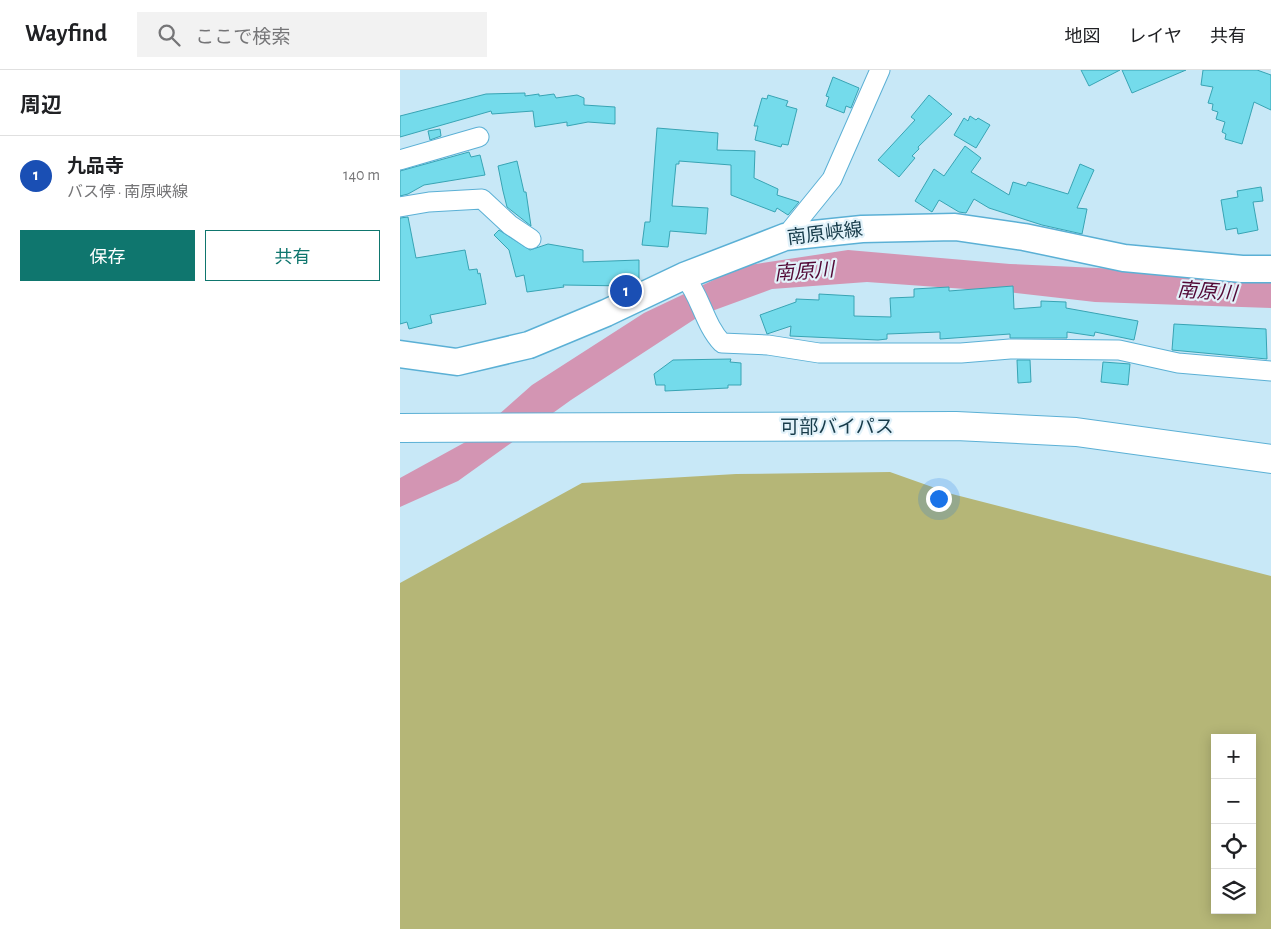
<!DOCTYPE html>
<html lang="ja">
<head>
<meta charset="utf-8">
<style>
	:root { --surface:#fff; --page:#f2f2f2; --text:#202124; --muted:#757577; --line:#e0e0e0; --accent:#0f766e }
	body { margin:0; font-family:"Alegreya Sans","Noto Sans JP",sans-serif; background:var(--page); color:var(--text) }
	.controls { position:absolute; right:15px; bottom:15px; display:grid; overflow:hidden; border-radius:0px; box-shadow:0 2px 12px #0003 }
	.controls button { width:45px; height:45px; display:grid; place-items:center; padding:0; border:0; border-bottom:1px solid var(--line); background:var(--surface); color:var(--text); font:25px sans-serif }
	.you { position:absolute; left:538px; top:428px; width:18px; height:18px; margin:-12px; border:4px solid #fff; border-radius:50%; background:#1a73e8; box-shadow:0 0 0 8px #1a73e833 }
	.badge { display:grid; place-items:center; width:32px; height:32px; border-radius:50%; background:var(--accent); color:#fff; font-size:16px; font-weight:700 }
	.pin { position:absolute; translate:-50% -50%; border:2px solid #fff; box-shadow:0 1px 5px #0006 }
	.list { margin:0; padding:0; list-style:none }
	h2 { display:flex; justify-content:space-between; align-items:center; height:65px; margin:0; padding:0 20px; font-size:21px }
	h2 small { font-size:16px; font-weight:400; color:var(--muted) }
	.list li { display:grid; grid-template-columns:32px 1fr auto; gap:15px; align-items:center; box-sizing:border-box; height:80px; padding:0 20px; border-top:1px solid var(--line) }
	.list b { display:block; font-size:19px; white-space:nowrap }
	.list p { margin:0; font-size:16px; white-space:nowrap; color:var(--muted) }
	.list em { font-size:16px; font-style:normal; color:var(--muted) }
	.actions { display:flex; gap:10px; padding:15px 20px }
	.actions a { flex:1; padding:11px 0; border:1px solid var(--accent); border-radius:0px; text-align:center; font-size:18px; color:var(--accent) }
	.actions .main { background:var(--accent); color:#fff }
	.icon { flex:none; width:28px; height:28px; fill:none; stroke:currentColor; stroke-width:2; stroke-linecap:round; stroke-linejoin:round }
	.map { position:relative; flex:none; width:871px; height:859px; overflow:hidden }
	header { display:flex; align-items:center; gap:30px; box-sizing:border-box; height:70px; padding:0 25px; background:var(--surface); border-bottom:1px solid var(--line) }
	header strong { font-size:24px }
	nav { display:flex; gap:28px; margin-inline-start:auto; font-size:18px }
	.search { width:350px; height:45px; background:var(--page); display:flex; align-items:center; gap:12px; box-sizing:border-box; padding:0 18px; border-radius:0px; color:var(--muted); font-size:19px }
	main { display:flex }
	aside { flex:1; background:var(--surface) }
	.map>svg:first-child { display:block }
</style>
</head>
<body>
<header>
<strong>Wayfind</strong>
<div class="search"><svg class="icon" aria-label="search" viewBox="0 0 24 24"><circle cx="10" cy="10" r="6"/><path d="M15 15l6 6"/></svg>ここで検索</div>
<nav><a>地図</a><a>レイヤ</a><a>共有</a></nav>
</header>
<main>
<aside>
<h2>周辺<small></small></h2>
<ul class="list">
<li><span class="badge" style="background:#1a4fb4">1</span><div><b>九品寺</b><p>バス停 · 南原峡線</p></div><em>140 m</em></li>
</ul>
<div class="actions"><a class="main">保存</a><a>共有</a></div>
</aside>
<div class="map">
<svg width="871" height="859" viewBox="0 0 871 859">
	<rect width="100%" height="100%" fill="#c8e8f7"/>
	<path fill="#b5b677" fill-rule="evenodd" d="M 490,402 L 552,424 L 871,506 L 871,859 L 0,859 L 0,513 L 182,413 L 336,404 ZM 815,668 L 852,668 L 852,840 L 815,840 Z"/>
	<path fill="#d395b3" d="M 448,180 L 610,194 L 871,206 L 871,238 L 695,232 L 608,222 L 467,212 L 372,219 L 301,245 L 171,330 L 58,411 L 0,437 L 0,408 L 71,369 L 132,315 L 244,243 L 343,196 Z"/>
	<path fill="#74dbeb" stroke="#38a4b4" d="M 681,0 L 720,0 L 689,16 Z
		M 722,0 L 786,0 L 732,23 Z
		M 803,0 L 857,0 L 871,5 L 871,40 L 854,32 L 842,74 L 825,69 L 826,64 L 822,62 L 825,52 L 816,49 L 818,42 L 812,40 L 813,34 L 808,33 L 813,17 L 801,15 Z
		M 433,7 L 459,18 L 451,38 L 446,36 L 444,43 L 426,36 L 429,27 L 426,26 Z
		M 125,23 L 125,26 L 139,24 L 139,26 L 154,24 L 156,28 L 177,25 L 184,28 L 184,35 L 215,37 L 215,54 L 188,52 L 167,56 L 167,52 L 135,57 L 133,41 L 92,44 L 91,41 L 0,67 L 0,46 L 86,24 Z
		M 368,25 L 388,31 L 386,36 L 397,39 L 388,75 L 382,74 L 381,77 L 355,70 L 358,56 L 354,56 L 362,28 L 367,29 Z
		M 529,25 L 552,44 L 518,77 L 519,79 L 512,86 L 515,88 L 499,107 L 478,90 L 515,50 L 511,47 Z
		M 570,46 L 576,50 L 578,48 L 590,55 L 576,78 L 554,65 L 564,48 L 568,51 Z
		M 257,58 L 318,63 L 317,80 L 355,81 L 354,108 L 378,119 L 377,125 L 399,132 L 388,145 L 377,138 L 375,142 L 331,125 L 331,95 L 279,91 L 279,94 L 276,94 L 272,136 L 308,138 L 306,164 L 270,161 L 268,177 L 242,175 L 245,152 L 250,152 Z
		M 40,59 L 41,66 L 30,70 L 28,61 Z
		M 565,76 L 581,88 L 571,102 L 609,125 L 613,112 L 626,116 L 628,112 L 668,124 L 680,94 L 694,100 L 677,138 L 687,139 L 682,164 L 642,155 L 589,138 L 574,129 L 566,143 L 559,142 L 539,130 L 532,142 L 515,131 L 534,99 L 544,106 Z
		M 69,82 L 71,87 L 80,85 L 85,105 L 24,115 L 8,124 L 0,126 L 0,101 Z
		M 117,91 L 124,122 L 126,122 L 131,156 L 107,137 L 103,121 L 98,96 Z
		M 861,117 L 863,131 L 853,132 L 858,160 L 838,164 L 837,158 L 826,160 L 821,130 L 838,127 L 837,121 Z
		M 8,147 L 16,188 L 65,180 L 69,200 L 77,199 L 78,204 L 80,203 L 86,234 L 30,245 L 32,253 L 9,259 L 7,252 L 0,254 L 0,148 Z
		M 99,160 L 130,180 L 148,174 L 183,180 L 183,192 L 239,190 L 239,211 L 228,214 L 227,216 L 163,215 L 164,217 L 127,222 L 124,205 L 116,207 L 109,180 L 94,165 Z
		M 613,216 L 614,239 L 641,237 L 641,231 L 666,232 L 666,238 L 738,251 L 734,270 L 695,262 L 694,266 L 667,262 L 667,268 L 610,268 L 610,264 L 540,269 L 540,262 L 487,264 L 487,269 L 478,270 L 390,266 L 391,256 L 367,264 L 360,245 L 396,232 L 396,229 L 419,230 L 419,224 L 454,226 L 454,246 L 491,247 L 490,228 L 514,227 L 514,219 L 549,217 L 549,221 Z
		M 774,254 L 866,259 L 867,289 L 772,280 Z
		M 331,289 L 330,292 L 341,293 L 341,315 L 328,315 L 328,318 L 265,321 L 265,315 L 256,315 L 254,304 L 273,290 Z
		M 617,290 L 630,290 L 631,312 L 618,313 Z
		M 703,292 L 730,294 L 728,315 L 701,312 Z"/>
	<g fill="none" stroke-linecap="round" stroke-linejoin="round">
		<defs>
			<path id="street" d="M 0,90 L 79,67
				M 0,137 L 29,132 L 82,129 L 110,155 L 131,169
				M 385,167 L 432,109 L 480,0
				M 284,206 C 301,226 304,254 322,273 L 368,275 L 419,283 L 561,283 L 610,279 L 719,280 L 778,293 L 871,301"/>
			<path id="secondary" d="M 0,284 L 57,292 L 129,275 L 206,243 L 284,206 L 385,167 L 462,159 L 555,157 L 624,167 L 724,188 L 842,199 L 871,199"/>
			<path id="highway" d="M 0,358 L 556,356 L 676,362 L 871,389"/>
		</defs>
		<use href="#street" stroke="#5bb0d5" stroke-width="21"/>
		<use href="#secondary" stroke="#5bb0d5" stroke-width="29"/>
		<use href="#highway" stroke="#5bb0d5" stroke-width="30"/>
		<use href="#street" stroke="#fff" stroke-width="19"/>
		<use href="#secondary" stroke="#fff" stroke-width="26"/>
		<use href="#highway" stroke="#fff" stroke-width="28"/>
	</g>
	<g text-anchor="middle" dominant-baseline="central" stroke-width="4.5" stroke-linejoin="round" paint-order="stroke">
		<g font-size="19" fill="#173b4a" stroke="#e2f2fa">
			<text transform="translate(425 164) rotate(-7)">南原峡線</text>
			<text x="437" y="357">可部バイパス</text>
		</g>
		<g font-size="20" font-style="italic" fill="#530936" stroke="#e2f2fa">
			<text transform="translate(404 202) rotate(-4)">南原川</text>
			<text transform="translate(807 222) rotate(4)">南原川</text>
		</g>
	</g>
</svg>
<div class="controls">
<button>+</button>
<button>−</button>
<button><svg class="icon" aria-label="locate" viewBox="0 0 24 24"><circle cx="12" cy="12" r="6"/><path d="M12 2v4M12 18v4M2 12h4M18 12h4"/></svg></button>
<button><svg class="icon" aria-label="layers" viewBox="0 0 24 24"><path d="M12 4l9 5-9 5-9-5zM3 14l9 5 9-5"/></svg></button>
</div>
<div class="you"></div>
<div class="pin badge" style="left:226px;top:221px;background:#1a4fb4">1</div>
</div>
</main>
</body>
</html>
